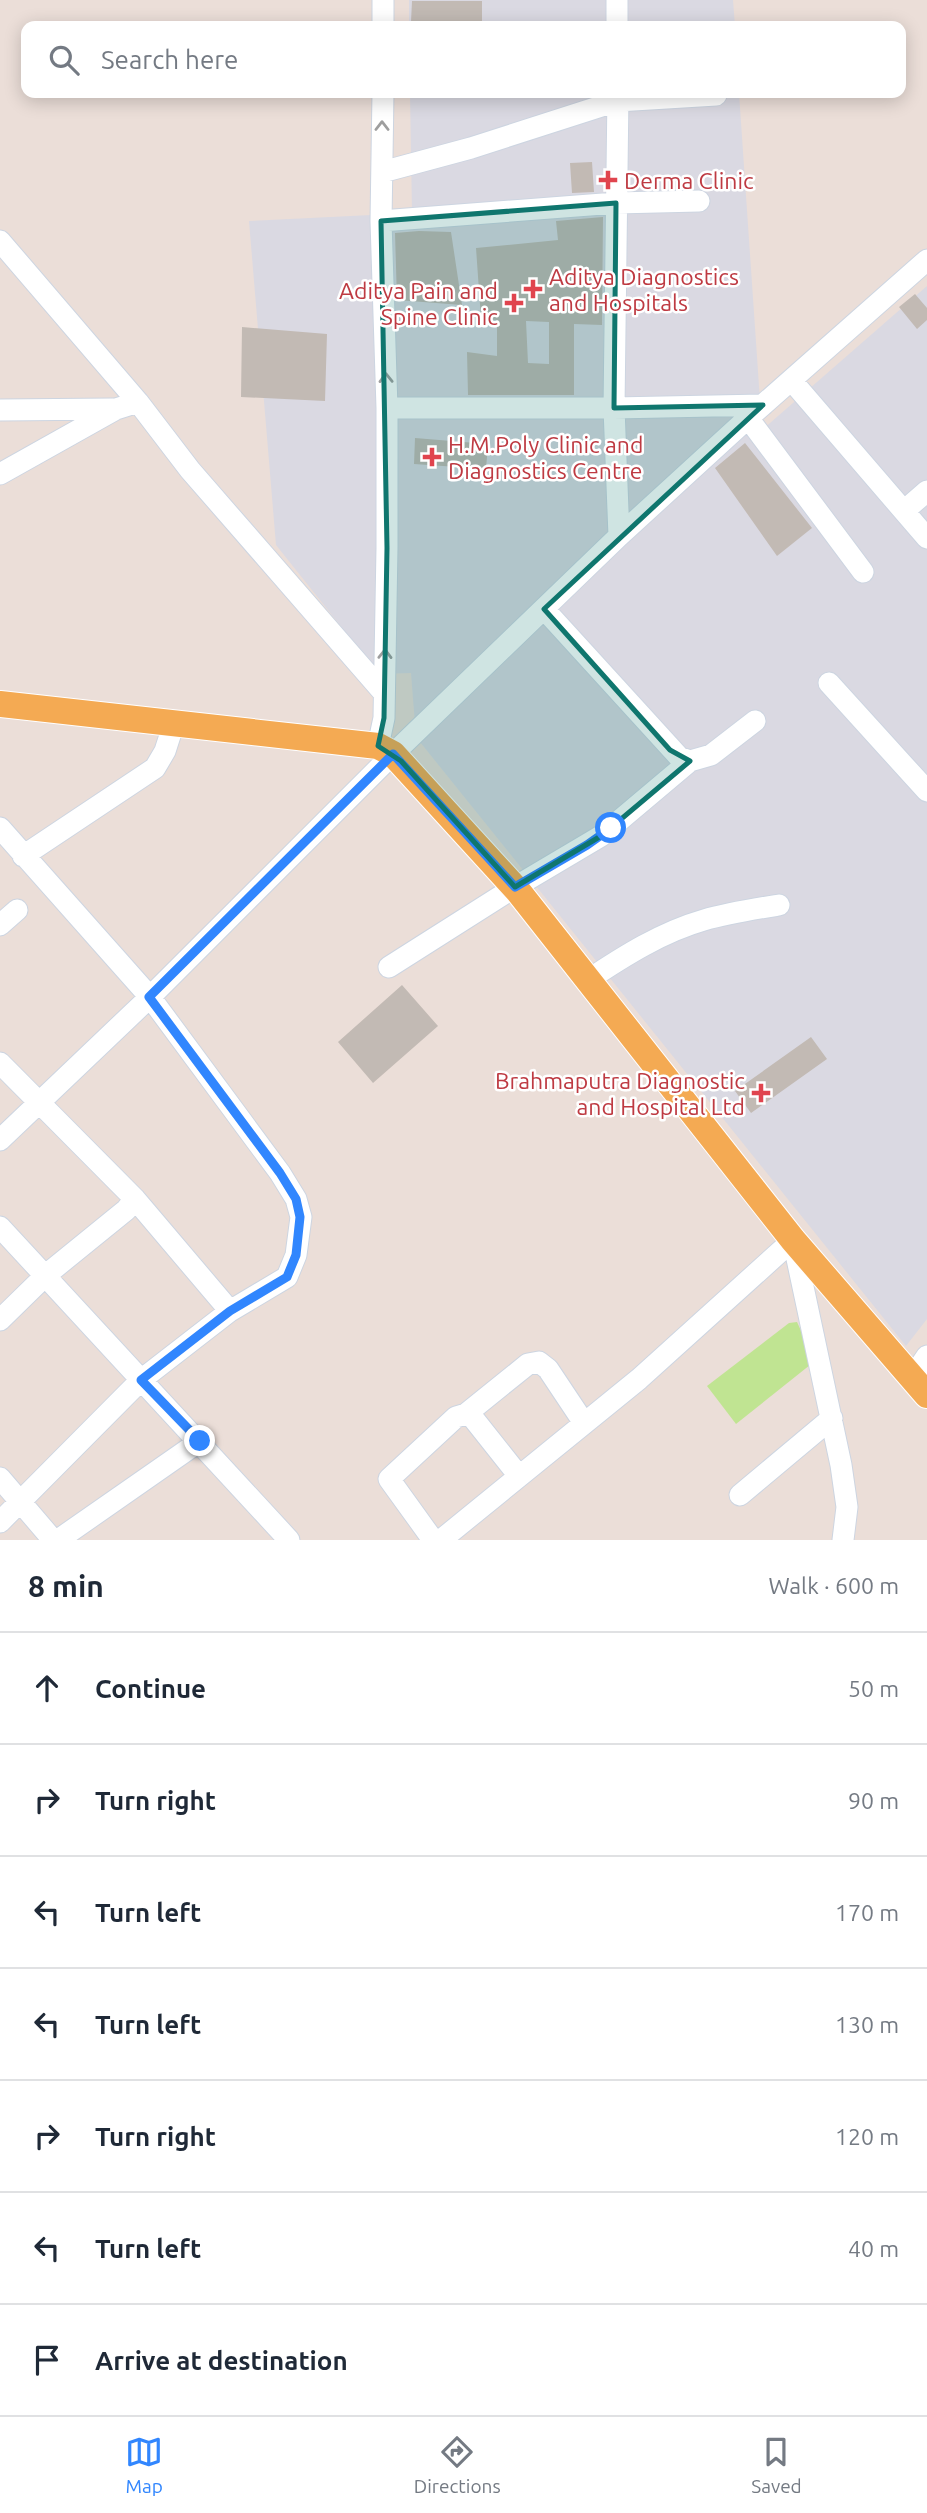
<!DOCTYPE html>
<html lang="en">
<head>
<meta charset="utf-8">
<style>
	:root { --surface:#fff; --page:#f6f6f7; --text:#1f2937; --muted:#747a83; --line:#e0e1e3; --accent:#3186fe }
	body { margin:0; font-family:Ubuntu,sans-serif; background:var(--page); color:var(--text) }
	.stop { position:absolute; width:21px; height:21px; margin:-16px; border:5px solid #3186fe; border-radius:50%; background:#fff }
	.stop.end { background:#3186fe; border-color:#fff; box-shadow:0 2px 7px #0008 }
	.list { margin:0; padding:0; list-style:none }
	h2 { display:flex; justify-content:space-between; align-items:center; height:91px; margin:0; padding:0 28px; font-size:30px }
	h2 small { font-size:23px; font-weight:400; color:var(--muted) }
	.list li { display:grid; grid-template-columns:46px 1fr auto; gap:21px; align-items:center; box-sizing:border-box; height:112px; padding:0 28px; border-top:2px solid var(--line) }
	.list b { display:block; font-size:26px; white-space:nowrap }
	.list em { font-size:23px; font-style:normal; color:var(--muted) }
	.icon { flex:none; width:38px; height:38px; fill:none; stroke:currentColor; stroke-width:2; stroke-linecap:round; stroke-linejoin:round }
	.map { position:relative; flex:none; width:927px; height:1540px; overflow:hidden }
	.search { position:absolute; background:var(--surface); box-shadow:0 4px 18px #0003; left:21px; right:21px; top:21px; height:77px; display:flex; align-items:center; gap:18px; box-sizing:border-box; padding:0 24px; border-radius:14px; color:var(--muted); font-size:26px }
	.sheet { height:875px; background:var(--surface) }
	nav { display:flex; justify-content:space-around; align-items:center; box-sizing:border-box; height:98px; border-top:2px solid var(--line); background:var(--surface); font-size:19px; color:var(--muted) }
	nav a { display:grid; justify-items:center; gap:4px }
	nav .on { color:var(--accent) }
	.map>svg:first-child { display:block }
</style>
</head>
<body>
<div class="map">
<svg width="927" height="1540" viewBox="0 0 927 1540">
	<rect width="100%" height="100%" fill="#ebded8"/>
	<path fill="#dad9e2" d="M 409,0 L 733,0 L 735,26 L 409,26 Z
		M 410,93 L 739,93 L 762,430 L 927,286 L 927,1319 L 906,1346 L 416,737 L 411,673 L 379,674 L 276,545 L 249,221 L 412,213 Z"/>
	<path fill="#c0e492" d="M 797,1322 L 815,1361 L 736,1424 L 707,1386 L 789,1323 Z"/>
	<path fill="#c2bab4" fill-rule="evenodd" d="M 412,1 L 482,1 L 482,22 L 411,22 Z
		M 592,162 L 594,192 L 572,193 L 570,163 Z
		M 603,217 L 602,325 L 574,324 L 574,395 L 468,395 L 467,352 L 497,356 L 497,320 L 481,319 L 476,248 L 558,240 L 556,221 ZM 526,321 L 549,322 L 549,364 L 528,363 Z
		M 419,231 L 451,232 L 462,305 L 397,300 L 395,233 Z
		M 915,294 L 927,308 L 927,320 L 917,329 L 899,307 Z
		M 242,327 L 327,334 L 325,401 L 241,397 Z
		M 415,438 L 488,444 L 486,469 L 414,464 Z
		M 745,443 L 812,528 L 777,556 L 715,468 Z
		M 402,985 L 438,1026 L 373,1083 L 338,1042 Z
		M 811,1037 L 827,1059 L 751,1113 L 735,1091 Z"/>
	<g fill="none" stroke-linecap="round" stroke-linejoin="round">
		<defs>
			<path id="minor" d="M 617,0 L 617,26
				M 383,26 L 383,0
				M 618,93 L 614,408 L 619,536
				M 382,172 L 471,148 L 617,101 L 716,95
				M 381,221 L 616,203 L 699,201
				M 0,241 L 138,402 L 190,470 L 384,693
				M 792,381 L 927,538
				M 387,408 L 614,408 L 763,405
				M 0,410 L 113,409
				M 748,418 L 863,572
				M 0,474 L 116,409 L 138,402
				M 904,511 L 927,491
				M 544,609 L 679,757 L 690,761 L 711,755 L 755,721
				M 829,683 L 927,791
				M 378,746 L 384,718 L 387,548 L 387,408 L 381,221 L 383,93
				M 0,828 L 150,997 L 280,1173 L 296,1199 L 301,1217 L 296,1255 L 287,1277 L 230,1311 L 141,1380 L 0,1522
				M 23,856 L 155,768 L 165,751 L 174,723
				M 0,925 L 17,910
				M 389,967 L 515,887 L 601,836 L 690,761
				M 588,980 C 624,956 662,932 704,920 C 728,913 754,909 779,905
				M 0,1063 L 135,1199 L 230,1311
				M 0,1140 L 150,997 L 393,754 L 619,536 L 748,418 L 927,260
				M 0,1227 L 289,1540
				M 0,1320 L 46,1275 L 126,1210 L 135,1199
				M 912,1378 L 927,1356
				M 466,1414 L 528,1364 L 539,1362 L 548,1369 L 584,1423
				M 0,1478 L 53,1540
				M 740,1495 L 832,1418
				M 58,1540 L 200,1441
				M 433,1540 L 389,1479 L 456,1417 L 466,1414 L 473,1418 L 519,1476
				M 441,1540 L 639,1379 L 793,1240 L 841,1465 L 847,1507 L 843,1540"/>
			<path id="major" d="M 0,704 L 378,746 L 393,754 L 518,891 L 793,1240 L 927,1395"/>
		</defs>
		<use href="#minor" stroke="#cdd5e1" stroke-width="23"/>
		<use href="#major" stroke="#fff" stroke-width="28"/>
		<use href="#minor" stroke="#fff" stroke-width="21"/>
		<use href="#major" stroke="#f4aa53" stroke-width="26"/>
	</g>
	<defs><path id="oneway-chevron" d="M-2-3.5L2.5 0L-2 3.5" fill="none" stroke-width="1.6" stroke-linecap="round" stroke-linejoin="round" transform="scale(1.75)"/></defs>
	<g stroke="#9e9e9e">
		<use href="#oneway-chevron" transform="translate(382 126) rotate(-90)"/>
		<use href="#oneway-chevron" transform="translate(386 378) rotate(-91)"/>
		<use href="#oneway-chevron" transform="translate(385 654) rotate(-89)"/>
	</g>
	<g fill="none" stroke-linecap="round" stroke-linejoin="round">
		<path stroke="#3186fe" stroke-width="9" d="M 200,1441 L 141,1380 L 230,1311 L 287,1277 L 296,1255 L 300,1217 L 296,1199 L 280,1173 L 149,997 L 393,754 L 515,887 L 587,845 L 611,828"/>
	</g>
	<path fill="#0f766e" fill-opacity="0.2" stroke="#0f766e" stroke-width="5" stroke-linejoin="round" d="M 616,203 L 614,408 L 763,405 L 544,609 L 670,750 L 690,761 L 601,836 L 515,887 L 401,761 L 378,746 L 384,718 L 387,548 L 381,221 Z"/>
	<g fill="#e0444e" stroke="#fff" stroke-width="2.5">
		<path d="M604.5 169.5h7v7h7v7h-7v7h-7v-7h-7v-7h7z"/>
		<path d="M529.5 278.5h7v7h7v7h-7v7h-7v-7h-7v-7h7z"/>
		<path d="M510.5 292.5h7v7h7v7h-7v7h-7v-7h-7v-7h7z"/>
		<path d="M428.5 446.5h7v7h7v7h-7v7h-7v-7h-7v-7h7z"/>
		<path d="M757.5 1082.5h7v7h7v7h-7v7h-7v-7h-7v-7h7z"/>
	</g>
	<g text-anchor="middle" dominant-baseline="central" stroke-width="5" stroke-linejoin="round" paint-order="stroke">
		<g font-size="23" fill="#be3a42" stroke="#fff" text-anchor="start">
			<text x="624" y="180">Derma Clinic</text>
			<text x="549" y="276">Aditya Diagnostics<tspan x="549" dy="26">and Hospitals</tspan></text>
			<text x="498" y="290" text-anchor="end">Aditya Pain and<tspan x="498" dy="26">Spine Clinic</tspan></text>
			<text x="448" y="444">H.M.Poly Clinic and<tspan x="448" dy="26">Diagnostics Centre</tspan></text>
			<text x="745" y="1080" text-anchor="end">Brahmaputra Diagnostic<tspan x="745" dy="26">and Hospital Ltd</tspan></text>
		</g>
	</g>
</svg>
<div class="stop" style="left:611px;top:828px"></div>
<div class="stop end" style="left:200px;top:1441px"></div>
<div class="search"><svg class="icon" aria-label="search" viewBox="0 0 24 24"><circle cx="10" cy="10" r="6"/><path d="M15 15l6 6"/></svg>Search here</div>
</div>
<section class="sheet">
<h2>8 min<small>Walk · 600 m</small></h2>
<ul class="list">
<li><svg class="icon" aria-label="ahead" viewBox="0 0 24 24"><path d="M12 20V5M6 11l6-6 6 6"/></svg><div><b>Continue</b></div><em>50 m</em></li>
<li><svg class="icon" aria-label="right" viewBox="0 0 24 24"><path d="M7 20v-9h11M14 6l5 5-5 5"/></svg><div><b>Turn right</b></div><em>90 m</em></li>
<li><svg class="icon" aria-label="left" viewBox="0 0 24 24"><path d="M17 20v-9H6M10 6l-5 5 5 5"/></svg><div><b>Turn left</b></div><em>170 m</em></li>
<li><svg class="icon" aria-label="left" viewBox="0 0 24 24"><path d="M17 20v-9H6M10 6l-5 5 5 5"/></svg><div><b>Turn left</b></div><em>130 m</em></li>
<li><svg class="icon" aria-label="right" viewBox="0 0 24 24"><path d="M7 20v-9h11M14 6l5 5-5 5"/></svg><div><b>Turn right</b></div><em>120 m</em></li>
<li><svg class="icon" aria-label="left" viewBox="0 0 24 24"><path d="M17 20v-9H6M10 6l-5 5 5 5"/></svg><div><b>Turn left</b></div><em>40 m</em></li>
<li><svg class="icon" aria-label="arrive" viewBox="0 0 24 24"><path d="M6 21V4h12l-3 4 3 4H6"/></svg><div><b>Arrive at destination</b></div></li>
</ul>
</section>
<nav>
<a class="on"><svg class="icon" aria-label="map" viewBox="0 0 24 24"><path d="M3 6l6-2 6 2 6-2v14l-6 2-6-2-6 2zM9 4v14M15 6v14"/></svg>Map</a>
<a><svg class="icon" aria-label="directions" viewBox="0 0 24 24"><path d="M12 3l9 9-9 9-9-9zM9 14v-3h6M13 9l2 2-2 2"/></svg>Directions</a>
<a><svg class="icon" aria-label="saved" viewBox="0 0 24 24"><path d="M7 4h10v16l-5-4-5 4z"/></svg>Saved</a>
</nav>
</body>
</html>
